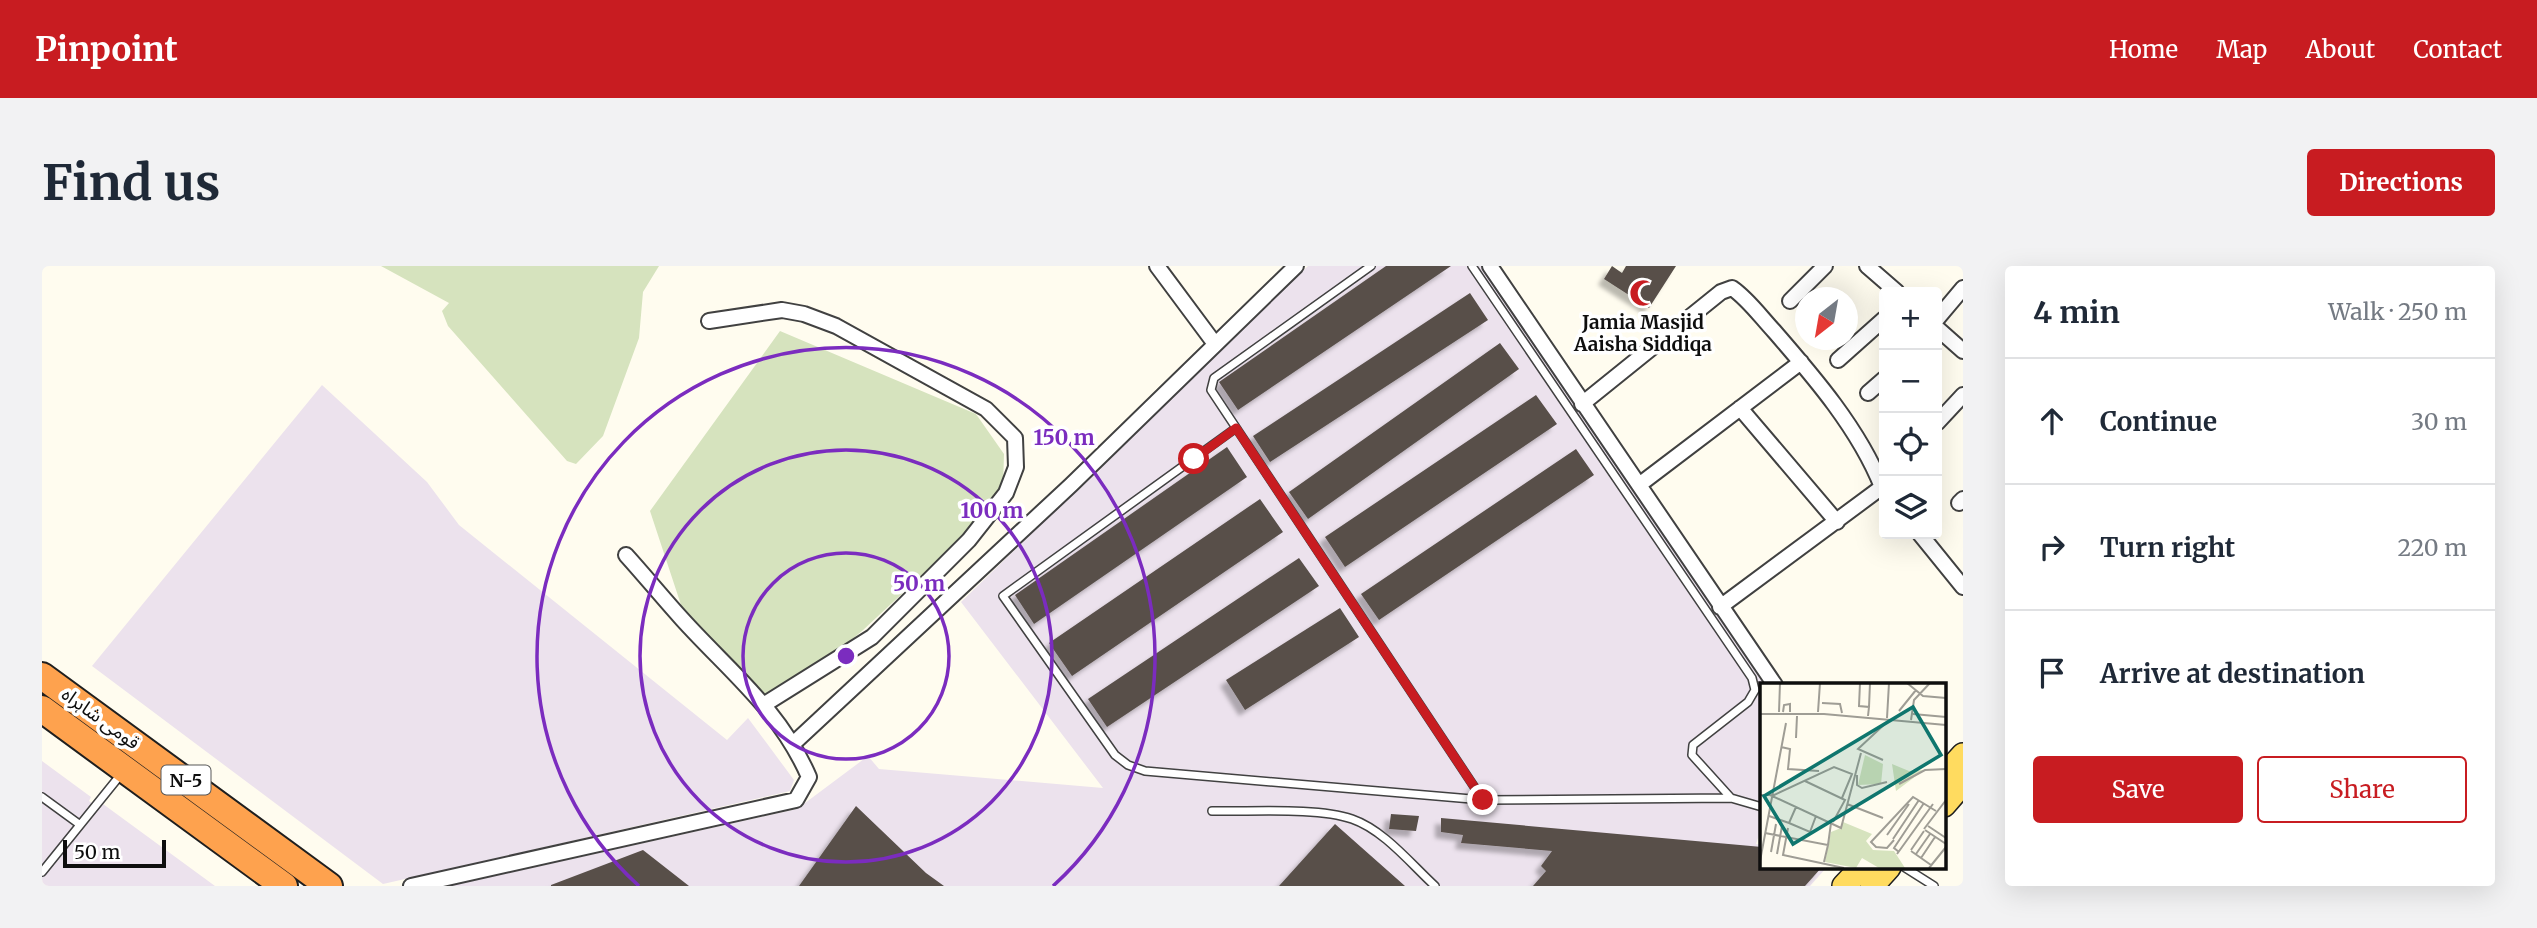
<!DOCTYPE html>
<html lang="en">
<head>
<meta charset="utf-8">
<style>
	:root { --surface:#fff; --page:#f2f2f3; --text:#1f2937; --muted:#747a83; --line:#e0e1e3; --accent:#c81c21 }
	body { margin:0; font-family:Merriweather,"Noto Sans Arabic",serif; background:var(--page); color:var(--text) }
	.controls { position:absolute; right:21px; top:21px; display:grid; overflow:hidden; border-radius:7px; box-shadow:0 7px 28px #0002 }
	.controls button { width:63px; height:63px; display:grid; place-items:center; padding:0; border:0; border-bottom:2px solid var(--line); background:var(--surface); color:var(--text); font:35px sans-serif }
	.compass { position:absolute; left:1753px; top:21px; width:63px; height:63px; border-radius:50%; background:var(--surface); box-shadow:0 7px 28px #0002; rotate:211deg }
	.scale { position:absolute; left:21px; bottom:18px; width:103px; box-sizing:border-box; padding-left:7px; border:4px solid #0e0e0e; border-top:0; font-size:19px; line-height:24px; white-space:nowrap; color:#0e0e0e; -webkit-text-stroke:5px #fff; paint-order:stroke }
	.stop { position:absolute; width:21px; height:21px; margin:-16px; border:5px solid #c81c21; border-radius:50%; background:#fff }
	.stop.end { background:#c81c21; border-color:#fff; box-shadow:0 2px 7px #0008 }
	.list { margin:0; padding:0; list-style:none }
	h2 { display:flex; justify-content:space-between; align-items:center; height:91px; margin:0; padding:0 28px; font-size:30px }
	h2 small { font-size:23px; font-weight:400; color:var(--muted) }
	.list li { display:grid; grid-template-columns:46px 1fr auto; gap:21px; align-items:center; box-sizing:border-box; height:126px; padding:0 28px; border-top:2px solid var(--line) }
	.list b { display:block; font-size:26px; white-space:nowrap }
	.list em { font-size:23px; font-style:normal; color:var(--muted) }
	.actions { display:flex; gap:14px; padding:21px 28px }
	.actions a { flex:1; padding:16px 0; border:2px solid var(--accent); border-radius:7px; text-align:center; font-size:24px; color:var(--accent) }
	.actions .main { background:var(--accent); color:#fff }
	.icon { flex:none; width:38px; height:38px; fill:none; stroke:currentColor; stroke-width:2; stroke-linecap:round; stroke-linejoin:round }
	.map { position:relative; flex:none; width:1921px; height:620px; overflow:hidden; border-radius:7px }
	header { display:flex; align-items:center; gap:42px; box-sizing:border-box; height:98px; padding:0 35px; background:var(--accent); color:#fff }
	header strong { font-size:33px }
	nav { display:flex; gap:38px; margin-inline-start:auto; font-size:24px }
	.intro { display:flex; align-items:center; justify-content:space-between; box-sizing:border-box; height:168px; padding:0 42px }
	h1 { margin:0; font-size:49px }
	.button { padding:18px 32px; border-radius:7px; background:var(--accent); color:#fff; font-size:24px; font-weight:700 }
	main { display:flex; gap:42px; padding:0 42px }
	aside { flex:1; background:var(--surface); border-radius:7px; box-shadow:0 7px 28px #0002 }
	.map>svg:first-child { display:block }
</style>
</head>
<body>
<header>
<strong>Pinpoint</strong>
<nav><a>Home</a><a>Map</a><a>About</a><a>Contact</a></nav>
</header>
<div class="intro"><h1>Find us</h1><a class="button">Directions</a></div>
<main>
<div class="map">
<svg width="1921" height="620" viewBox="0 0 1921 620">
	<defs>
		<filter id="shadow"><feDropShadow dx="-6" dy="6" stdDeviation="2" flood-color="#0004"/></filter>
	</defs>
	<rect width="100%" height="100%" fill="#fffcef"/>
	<path fill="#ece2ed" d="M 1266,0 L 1441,0 L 1725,419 L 1720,419 L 1720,560 L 1714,578 L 1720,579 L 1720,601 L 1785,601 L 1768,620 L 407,620 L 755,543 L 826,490 L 837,503 L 1061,522 L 919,336 Z
		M 280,119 L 385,216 L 417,259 L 685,474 L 706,452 L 752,514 L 748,525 L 341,618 L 50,400 Z
		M 0,495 L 49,531 L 47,535 L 57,542 L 61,538 L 173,620 L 0,620 Z"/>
	<path fill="#d6e3be" d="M 339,0 L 617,0 L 601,26 L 597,72 L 561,170 L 534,198 L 525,195 L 406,60 L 400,45 L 407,37 Z
		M 738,65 L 934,148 L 962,188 L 961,221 L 922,270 L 820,365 L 728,441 L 644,354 L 608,245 Z"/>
	<path fill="#584f4a" filter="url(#shadow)" d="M 1344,0 L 1409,0 L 1196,144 L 1177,116 Z
		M 1570,0 L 1580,7 L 1584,0 L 1634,0 L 1607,42 L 1562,13 Z
		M 1428,27 L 1446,54 L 1228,196 L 1211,170 Z
		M 1458,77 L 1477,103 L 1266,253 L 1247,226 Z
		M 1494,129 L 1515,158 L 1303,301 L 1283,271 Z
		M 1185,181 L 1205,211 L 992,358 L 973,329 Z
		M 1534,183 L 1552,209 L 1337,354 L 1319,328 Z
		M 1218,233 L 1241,266 L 1030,410 L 1007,377 Z
		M 1257,292 L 1277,320 L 1065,461 L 1046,433 Z
		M 1298,342 L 1317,371 L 1203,444 L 1184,414 Z
		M 814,540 L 884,607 L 902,620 L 757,620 Z
		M 1349,548 L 1377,550 L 1374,565 L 1347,563 Z
		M 1399,552 L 1720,581 L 1720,601 L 1780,601 L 1763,620 L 1491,620 L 1504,605 L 1499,600 L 1510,585 L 1419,577 L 1421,569 L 1399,566 Z
		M 1293,558 L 1363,620 L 1237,620 Z
		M 601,584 L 647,620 L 509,620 L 509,619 Z"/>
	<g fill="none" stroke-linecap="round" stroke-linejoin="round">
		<defs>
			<path id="lane" d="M 1329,0 L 1172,112 L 1169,124 L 1441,534
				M 1430,0 L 1710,412 L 1713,424 L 1706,436 L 1651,479 L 1650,489 L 1689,532
				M 1194,162 L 961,330 L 1073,489 L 1086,499 L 1103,505 L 1441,534 L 1689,532 L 1720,541
				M 0,531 L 37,558
				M 1170,545 C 1209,546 1275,541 1310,553 C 1342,564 1369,598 1393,620
				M 1862,601 L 1892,620
				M 0,606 L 80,507"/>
			<path id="street" d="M 1115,0 L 1173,78
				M 1448,0 L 1733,419
				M 1825,0 L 1855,26
				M 1748,35 L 1783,0
				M 1895,53 L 1921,22
				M 667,55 L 740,44 L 762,48 L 794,60 L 944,143 L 973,172 L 974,201 L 964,227 L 927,274 L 830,371 L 723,438
				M 1895,62 L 1921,85
				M 1796,94 L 1842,53
				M 1826,127 L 1842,113
				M 1540,138 L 1679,26 L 1690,22 C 1706,33 1718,50 1732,65 C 1772,111 1817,163 1840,221
				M 1698,142 L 1795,256
				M 1895,157 L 1921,129
				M 1597,219 L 1759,96
				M 1917,237 L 1921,233
				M 1878,268 L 1921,321
				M 1678,341 L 1840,221 L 1842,223
				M 752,477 L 1029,219 L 1254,0
				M 369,620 L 754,534 L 767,511 C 738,444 688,406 640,353 C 621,332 603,310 584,289"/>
			<path id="primary" d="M 1902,510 L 1921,489
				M 1902,539 L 1921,517
				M 1802,620 L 1820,601
				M 1830,620 L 1847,601"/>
			<path id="highway" d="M 0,410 L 287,620
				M 0,443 L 242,620"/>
		</defs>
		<use href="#lane" stroke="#414141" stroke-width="10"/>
		<use href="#street" stroke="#414141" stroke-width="18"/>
		<use href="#primary" stroke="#1f1f1f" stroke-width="26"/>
		<use href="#highway" stroke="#1f1f1f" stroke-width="30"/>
		<use href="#lane" stroke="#fff" stroke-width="7"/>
		<use href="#street" stroke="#fff" stroke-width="14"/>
		<use href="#primary" stroke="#ffdb5f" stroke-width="23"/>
		<use href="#highway" stroke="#fea24e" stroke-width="26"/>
	</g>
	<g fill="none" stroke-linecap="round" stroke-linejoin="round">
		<path stroke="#c81c21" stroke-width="9" d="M 1152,193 L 1194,162 L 1441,534"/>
	</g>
	<g fill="none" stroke="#7b2cbf" stroke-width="3.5">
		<circle cx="804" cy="390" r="103"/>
		<circle cx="804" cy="390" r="206"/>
		<path d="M597 620A309 309 0 1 1 1011 620"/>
	</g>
	<defs>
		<symbol id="mosque-bare" viewBox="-9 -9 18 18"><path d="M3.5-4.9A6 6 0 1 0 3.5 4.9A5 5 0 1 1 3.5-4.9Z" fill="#c81c21" stroke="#fff" stroke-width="2.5" paint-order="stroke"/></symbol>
	</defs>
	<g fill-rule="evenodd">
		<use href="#mosque-bare" x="1582" y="8" width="38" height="38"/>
	</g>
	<g text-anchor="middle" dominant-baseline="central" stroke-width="7" stroke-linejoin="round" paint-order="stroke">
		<rect fill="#fff" stroke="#565656" stroke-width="2" x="119.5" y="499.5" width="49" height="29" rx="5"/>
		<g font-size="18" font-weight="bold" fill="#0e0e0e">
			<text x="144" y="514">N-5</text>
		</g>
		<g font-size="19" font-weight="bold" fill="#0e0e0e" stroke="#fff">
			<text x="1601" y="56">Jamia Masjid<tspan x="1601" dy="22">Aaisha Siddiqa</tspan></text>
		</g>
		<g font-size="19" fill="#0e0e0e" stroke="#fff">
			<text transform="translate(59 452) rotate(36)">قومی شاہراہ</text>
		</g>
	</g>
	<g transform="translate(1718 417)">
		<rect width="186" height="186" fill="#fffcef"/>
		<path d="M 105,72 L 123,81 L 121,101 L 98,102 ZM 132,81 L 149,88 L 164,87 L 136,108 ZM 83,139 L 112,151 L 106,158 L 113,167 L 134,168 L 145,185 L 119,185 L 102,175 L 96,185 L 65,179 L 71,149 L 81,145 Z" fill="#d6e3be"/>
		<path fill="none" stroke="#9f9d95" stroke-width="2" d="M 100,0 L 99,23 L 109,24 L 108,33M 147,0 L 163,13 L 186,15M 62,20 L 80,21 L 82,30M 109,24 L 110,0M 139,28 L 156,7M 19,29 L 20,0M 23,29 L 24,22 L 30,21 L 30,29M 58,29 L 60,0M 0,31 L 64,31 L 186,42M 153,31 L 186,34M 127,35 L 129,0M 151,37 L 154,17 L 170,0M 36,55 L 37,33M 21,64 L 30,66 L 28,86 L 59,88M 123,77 L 98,66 L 128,38M 97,92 L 97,102 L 102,105 L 127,99M 45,98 L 85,117 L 73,139M 139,101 L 165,87 L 186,86M 0,112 L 10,112 L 81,145 L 101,70M 12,113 L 74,84 L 92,91 L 82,115M 87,121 L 123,135M 9,133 L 29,140 L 36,124M 29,140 L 50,149 L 56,133M 168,143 L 186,155M 28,145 L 23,172 L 84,185M 164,146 L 186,117M 165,147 L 186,161M 5,150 L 68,162 L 64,179M 127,152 L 149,121M 133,156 L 159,117M 134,157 L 127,165 L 116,164 L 111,159 L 153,114 L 176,128M 68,162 L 71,140M 151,167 L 164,148M 151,168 L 171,182M 11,169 L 16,141M 139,169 L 134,165 L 164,120M 17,171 L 22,143M 137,171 L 173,121M 156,171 L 170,151M 161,175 L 175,154M 0,178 L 26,40M 169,185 L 186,164"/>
		<path fill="#0f766e" fill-opacity="0.15" stroke="#0f766e" stroke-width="3.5" d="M 153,24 L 181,72 L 33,161 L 4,113 Z"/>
		<rect width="186" height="186" fill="none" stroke="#0e0e0e" stroke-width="3.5"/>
	</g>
	<circle cx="804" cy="390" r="10" fill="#7b2cbf" stroke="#fff" stroke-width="3.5"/>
	<g font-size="21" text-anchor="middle" font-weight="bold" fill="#7b2cbf" stroke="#fff" stroke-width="7" stroke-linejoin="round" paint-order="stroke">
		<text x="1022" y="179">150 m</text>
		<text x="950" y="252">100 m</text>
		<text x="877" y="325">50 m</text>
	</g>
</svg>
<div class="controls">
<button>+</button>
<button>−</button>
<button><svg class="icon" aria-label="locate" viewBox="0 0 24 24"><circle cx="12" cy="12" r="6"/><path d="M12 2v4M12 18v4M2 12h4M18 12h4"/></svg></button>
<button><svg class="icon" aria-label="layers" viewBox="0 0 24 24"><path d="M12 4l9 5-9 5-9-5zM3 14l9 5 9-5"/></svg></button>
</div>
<svg class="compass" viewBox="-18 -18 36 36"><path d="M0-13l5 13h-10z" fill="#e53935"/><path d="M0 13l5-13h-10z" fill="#747a83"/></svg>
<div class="scale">50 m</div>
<div class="stop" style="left:1152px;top:193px"></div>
<div class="stop end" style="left:1441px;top:534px"></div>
</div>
<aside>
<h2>4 min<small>Walk · 250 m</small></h2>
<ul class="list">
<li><svg class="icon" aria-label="ahead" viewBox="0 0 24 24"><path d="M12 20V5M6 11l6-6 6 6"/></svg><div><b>Continue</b></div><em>30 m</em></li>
<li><svg class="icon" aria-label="right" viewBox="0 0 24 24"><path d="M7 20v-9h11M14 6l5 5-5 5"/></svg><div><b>Turn right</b></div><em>220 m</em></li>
<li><svg class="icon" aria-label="arrive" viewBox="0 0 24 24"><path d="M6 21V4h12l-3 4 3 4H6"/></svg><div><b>Arrive at destination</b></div></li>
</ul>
<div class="actions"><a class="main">Save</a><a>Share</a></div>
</aside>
</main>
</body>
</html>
